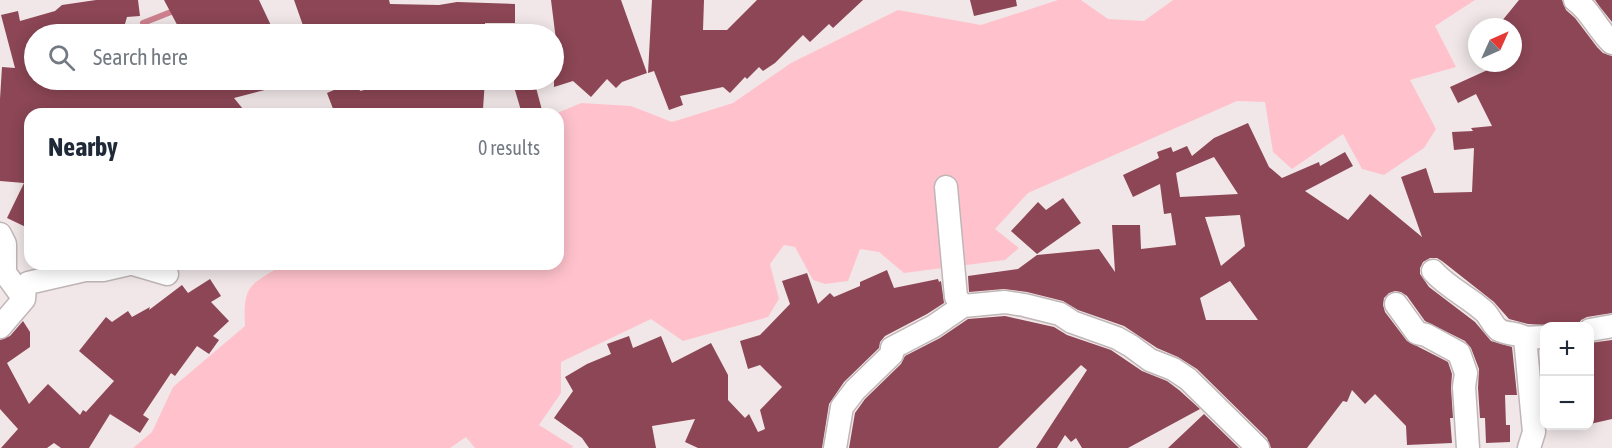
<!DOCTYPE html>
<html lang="en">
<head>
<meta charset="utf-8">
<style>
	:root { --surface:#fff; --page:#f6f6f7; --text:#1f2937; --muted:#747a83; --line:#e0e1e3 }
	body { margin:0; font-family:"Asap Condensed",sans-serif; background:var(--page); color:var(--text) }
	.controls { position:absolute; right:18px; bottom:18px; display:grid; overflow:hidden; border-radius:12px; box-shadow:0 3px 15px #0003 }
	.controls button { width:54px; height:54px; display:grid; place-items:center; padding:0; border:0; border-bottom:2px solid var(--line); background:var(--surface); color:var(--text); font:30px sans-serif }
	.compass { position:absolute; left:1468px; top:18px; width:54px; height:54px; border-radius:50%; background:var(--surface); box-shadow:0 3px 15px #0003; rotate:45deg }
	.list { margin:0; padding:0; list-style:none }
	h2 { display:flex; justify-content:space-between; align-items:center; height:78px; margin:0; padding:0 24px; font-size:26px }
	h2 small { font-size:20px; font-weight:400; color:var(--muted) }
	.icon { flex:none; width:33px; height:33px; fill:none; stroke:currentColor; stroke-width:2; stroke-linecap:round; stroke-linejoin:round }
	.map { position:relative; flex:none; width:1612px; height:448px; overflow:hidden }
	.search { position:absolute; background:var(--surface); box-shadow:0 3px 15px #0003; left:24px; top:24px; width:540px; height:66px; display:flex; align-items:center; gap:15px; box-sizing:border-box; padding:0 21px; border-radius:33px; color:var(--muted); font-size:22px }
	.panel { position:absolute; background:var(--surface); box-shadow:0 3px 15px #0003; left:24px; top:108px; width:540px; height:162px; border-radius:18px }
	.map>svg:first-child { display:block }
</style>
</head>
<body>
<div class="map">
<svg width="1612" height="448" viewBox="0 0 1612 448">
	<rect width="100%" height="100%" fill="#f1e7e8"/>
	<path fill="#ffc2cc" d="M 1058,0 L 1081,0 L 1108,19 L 1144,21 L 1173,0 L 1475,0 L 1435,26 L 1456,67 L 1410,80 L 1436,129 L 1424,148 L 1384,175 L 1362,169 L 1343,134 L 1292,169 L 1273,152 L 1265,102 L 1237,101 L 1028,193 L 995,229 L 1019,248 L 1005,260 L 904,273 L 879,252 L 860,249 L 848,281 L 825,284 L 813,280 L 795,247 L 784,245 L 770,264 L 779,299 L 768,317 L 683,341 L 651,319 L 561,362 L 561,393 L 539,425 L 574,447 L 570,448 L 475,448 L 466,437 L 450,448 L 133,448 L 152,432 L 173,387 L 245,326 C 243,283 250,286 284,264 L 558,264 L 558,114 L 555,114 L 581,103 L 631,106 L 672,122 L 733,103 L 791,63 L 898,10 L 981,25 Z"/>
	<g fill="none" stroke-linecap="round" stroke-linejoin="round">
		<path stroke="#cd818f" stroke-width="6" d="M 143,23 L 176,10"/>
	</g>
	<path fill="#8c4655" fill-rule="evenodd" d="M 96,0 L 138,0 L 140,16 L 127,17 L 122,34 L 34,34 L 34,81 L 62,81 L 62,87 L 94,83 L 94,80 L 283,80 L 284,85 L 234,98 L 247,114 L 30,114 L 30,229 L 7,218 L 24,183 L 0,181 L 0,99 L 2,67 L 15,68 L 1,15 L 18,11 L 20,21 L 55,11 L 62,5 Z
		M 164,0 L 259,0 L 275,34 L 182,34 Z
		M 294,0 L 389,0 L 390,4 L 439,5 L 457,2 L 515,4 L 515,23 L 485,23 L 486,34 L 405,34 L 405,31 L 369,33 L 369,31 L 306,34 Z
		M 551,0 L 621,0 L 647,73 L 622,82 L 616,88 L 607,79 L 591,97 L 573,81 L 554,87 L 554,49 L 557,48 Z
		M 652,0 L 704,0 L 703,30 L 727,30 L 757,0 L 863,0 L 833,28 L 829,24 L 810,42 L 803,35 L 775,63 L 763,71 L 759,67 L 747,79 L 745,77 L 730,93 L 723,87 L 680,96 L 683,105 L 669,110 L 654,71 L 648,73 Z
		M 970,0 L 1016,0 L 1017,6 L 974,16 Z
		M 1519,0 L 1562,0 L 1566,10 L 1575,18 L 1597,47 L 1603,53 L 1612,56 L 1612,313 L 1587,317 L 1581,320 L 1577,327 L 1528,324 L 1509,319 L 1494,302 L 1442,261 L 1437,258 L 1430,258 L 1423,262 L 1420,268 L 1420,274 L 1429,287 L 1475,322 L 1491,341 L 1512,347 L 1517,395 L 1505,395 L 1506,425 L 1510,425 L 1510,442 L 1486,443 L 1485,418 L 1480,418 L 1478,388 L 1479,369 L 1471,348 L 1465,341 L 1425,321 L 1407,296 L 1401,292 L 1395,291 L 1389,293 L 1384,298 L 1383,305 L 1385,312 L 1407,341 L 1448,362 L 1452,374 L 1451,388 L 1453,418 L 1450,418 L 1452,443 L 1407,445 L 1406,426 L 1375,394 L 1365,404 L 1352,390 L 1347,402 L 1343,401 L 1307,448 L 1271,448 L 1267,438 L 1197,369 L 1178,357 L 1157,348 L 1124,326 L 1078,310 L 1063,301 L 1027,292 L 1004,289 L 969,292 L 968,276 L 1018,269 L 1037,255 L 1099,249 L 1115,272 L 1112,225 L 1140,225 L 1141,249 L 1176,245 L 1171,213 L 1164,214 L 1160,184 L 1133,197 L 1123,175 L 1159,158 L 1157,152 L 1171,147 L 1173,152 L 1187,146 L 1192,156 L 1214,138 L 1248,123 L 1269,167 L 1282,178 L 1319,162 L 1320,166 L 1345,152 L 1353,166 L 1305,191 L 1348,220 L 1370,194 L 1422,237 L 1401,177 L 1426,168 L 1434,193 L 1472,192 L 1474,148 L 1454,150 L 1452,132 L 1473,131 L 1471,128 L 1492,126 L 1476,94 L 1458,103 L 1450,87 L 1503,63 L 1513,63 L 1513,27 L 1497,27 ZM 1214,157 L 1238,194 L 1180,197 L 1176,173 ZM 1240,215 L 1245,246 L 1221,266 L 1205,217 ZM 1230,281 L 1258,320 L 1206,320 L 1200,298 Z
		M 1595,0 L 1612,0 L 1612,22 L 1600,7 Z
		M 357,80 L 360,91 L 410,80 L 412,87 L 448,80 L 485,80 L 483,109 L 475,109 L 475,114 L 335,114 L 327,93 Z
		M 512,80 L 534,80 L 543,114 L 522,114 Z
		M 1063,198 L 1081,223 L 1037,254 L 1011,231 L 1038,202 L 1046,210 Z
		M 887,270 L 894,288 L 938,279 L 939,282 L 941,281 L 944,303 L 927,314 L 885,336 L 880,342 L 879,348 L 844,382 L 829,404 L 822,448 L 698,448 L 685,442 L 695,419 L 652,426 L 656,448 L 589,448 L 582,438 L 554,418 L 573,391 L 565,377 L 587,364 L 611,354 L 607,344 L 629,336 L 633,348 L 661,336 L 672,363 L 711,343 L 728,375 L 728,400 L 745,418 L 749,414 L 758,432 L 765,429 L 760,410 L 782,387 L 760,365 L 748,369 L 740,341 L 760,335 L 790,304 L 782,281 L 807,273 L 818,304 L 830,293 L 834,297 L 860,286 L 860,282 Z
		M 210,279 L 221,296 L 211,302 L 229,321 L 213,336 L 219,340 L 209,354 L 197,346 L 175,376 L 171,373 L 143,415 L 149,419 L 140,433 L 110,414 L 89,448 L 61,448 L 54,443 L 47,448 L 1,448 L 18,429 L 0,409 L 0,340 L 10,336 L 23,321 L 30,332 L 30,347 L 7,363 L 29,404 L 48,384 L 80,415 L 83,410 L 86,412 L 114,381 L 79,351 L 106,317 L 112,322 L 128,311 L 132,317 L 150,307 L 149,310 L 182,285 L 188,293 Z
		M 1005,316 L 1054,327 L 1067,335 L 1111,350 L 1142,371 L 1167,381 L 1179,390 L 1200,409 L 1128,448 L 1082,448 L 1076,438 L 1071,442 L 1065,435 L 1057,448 L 1036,448 L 1087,370 L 1081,365 L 998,448 L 849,448 L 855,413 L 865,399 L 901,364 L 905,356 L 940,338 L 968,319 Z
		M 1612,340 L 1612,419 L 1590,424 L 1590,343 Z
		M 1204,414 L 1239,448 L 1168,448 Z"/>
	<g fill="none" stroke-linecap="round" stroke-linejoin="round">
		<defs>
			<path id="minor" d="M 1575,0 C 1590,10 1598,30 1612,43
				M 946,187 L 956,297 L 963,306
				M 0,234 L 5,244 L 5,273 L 24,299
				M 133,264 L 167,274
				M 1433,271 C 1448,288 1469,297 1485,312 C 1490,317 1493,326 1499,330 C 1508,335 1517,332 1525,338
				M 1396,304 L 1417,333 L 1426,335 L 1459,353 L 1466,373 L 1464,387 L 1468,448
				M 0,327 L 24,299 L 25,287 L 28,283 L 85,270 L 103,270 L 129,264
				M 1590,330 L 1612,326
				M 835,448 L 842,407 L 855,390 L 892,354 L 892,348 L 934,326 L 963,306 L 1005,302 L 1024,305 L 1060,314 L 1072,322 L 1117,338 L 1131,346 L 1150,360 L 1173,369 L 1188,379 L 1258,448
				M 1529,448 L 1534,432 L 1525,338 L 1544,337"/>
		</defs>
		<use href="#minor" stroke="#c0b6b7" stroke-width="25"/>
		<use href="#minor" stroke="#fff" stroke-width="22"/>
	</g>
</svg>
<div class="controls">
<button>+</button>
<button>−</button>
</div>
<svg class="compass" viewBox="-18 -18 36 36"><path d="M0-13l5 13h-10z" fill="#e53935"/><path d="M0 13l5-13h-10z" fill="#747a83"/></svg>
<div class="search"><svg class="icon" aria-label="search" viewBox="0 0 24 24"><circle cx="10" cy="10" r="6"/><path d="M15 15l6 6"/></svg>Search here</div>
<section class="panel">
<h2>Nearby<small>0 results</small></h2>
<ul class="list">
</ul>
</section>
</div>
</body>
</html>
